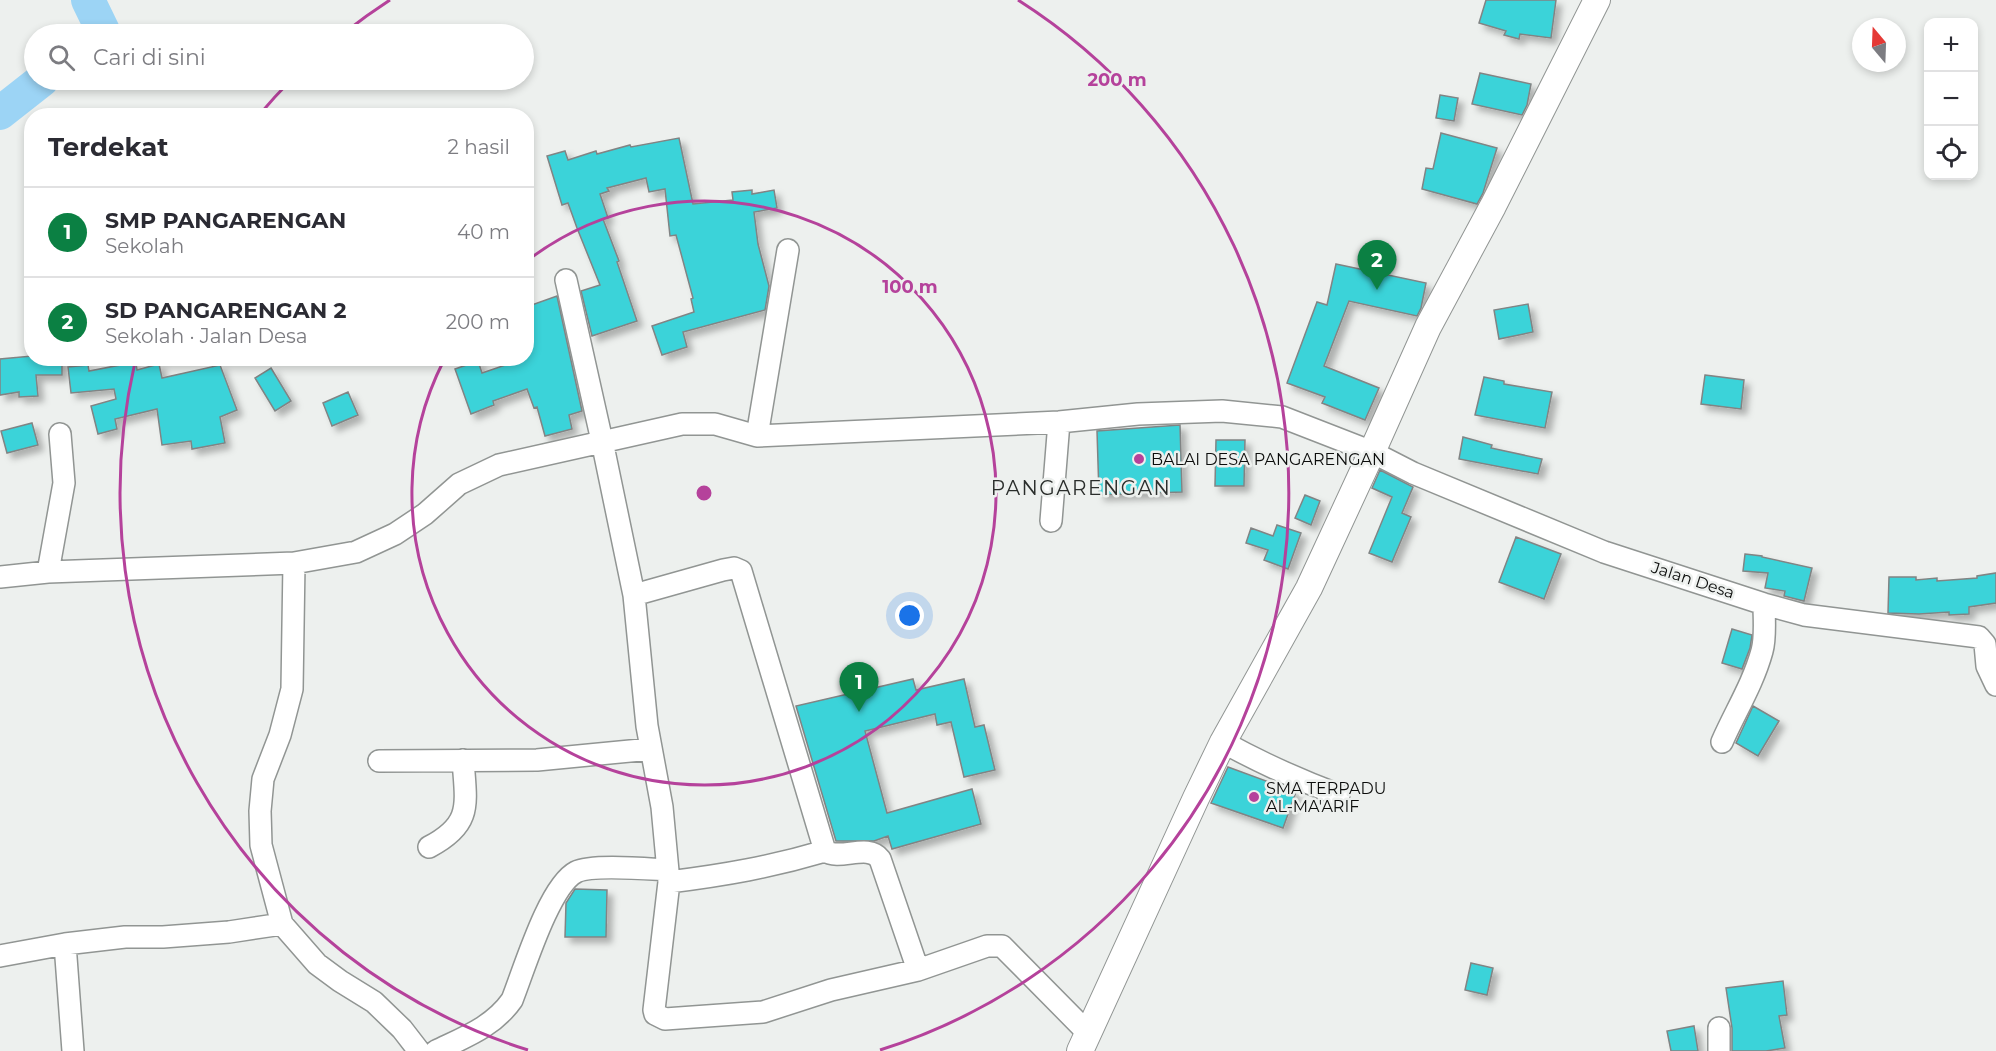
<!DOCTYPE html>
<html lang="id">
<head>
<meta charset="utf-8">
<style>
	:root { --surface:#fff; --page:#f2f2f3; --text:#2b2b33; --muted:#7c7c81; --line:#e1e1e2; --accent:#0b8043 }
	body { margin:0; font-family:Montserrat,sans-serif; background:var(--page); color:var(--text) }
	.controls { position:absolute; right:18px; top:18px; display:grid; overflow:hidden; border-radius:12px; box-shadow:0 3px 9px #0003 }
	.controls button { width:54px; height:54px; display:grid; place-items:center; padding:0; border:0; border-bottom:2px solid var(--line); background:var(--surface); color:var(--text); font:30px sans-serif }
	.compass { position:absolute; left:1852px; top:18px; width:54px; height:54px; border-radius:50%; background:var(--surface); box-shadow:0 3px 9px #0003; rotate:341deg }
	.you { position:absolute; left:910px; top:616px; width:21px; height:21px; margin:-15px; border:4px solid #fff; border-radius:50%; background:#1a73e8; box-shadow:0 0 0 9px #1a73e833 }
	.badge { display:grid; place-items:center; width:39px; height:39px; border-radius:50%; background:var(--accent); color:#fff; font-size:20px; font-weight:700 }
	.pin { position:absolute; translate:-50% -50px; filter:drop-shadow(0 2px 3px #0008) }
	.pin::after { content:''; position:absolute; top:32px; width:21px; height:18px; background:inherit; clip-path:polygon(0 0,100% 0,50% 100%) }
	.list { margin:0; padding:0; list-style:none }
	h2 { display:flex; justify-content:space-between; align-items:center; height:78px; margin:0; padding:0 24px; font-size:26px }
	h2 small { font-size:20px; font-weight:400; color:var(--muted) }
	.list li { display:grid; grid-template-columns:39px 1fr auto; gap:18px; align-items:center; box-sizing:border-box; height:90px; padding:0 24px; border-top:2px solid var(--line) }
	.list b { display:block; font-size:22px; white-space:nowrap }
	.list p { margin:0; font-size:20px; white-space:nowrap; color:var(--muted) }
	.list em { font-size:20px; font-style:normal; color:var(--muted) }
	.icon { flex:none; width:33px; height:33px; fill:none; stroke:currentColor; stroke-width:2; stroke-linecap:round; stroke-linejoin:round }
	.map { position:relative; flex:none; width:1996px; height:1051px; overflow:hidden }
	.search { position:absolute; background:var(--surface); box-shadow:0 3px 9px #0003; left:24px; top:24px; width:510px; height:66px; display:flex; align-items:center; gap:15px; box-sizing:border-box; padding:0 21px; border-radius:33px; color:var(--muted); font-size:22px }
	.panel { position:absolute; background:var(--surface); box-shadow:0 3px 9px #0003; left:24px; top:108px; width:510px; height:258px; border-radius:24px }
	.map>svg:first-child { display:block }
</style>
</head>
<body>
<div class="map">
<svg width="1996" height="1051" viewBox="0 0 1996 1051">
	<defs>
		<filter id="shadow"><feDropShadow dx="5.5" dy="5.5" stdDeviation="3" flood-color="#0004"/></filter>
	</defs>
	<rect width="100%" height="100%" fill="#edf0ee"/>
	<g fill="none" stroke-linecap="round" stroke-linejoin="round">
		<path stroke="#9cd4f5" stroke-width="34" d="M 88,0 L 103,31 L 98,34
			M 0,113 L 42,80"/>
	</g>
	<path fill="#3bd3d9" stroke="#818484" stroke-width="1.5" filter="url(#shadow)" d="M 1486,0 L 1556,0 L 1551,38 L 1520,34 L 1519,39 L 1504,35 L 1506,31 L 1479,23 Z
		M 1480,73 L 1531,84 L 1527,105 L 1522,115 L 1472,104 Z
		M 1440,95 L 1458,98 L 1454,121 L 1436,118 Z
		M 1441,133 L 1497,148 L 1483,193 L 1477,204 L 1422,189 L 1426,168 L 1433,169 Z
		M 679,138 L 693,204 L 733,200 L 732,192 L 752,190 L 752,194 L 774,190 L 777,208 L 754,212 L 758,244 L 769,286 L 765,310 L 683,332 L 687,347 L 662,355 L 652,326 L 694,312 L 691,299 L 693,298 L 676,235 L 670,236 L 665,189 L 649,192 L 646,178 L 607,188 L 609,191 L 600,194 L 608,218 L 603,219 L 619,261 L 617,262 L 637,321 L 592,336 L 581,291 L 600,285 L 577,228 L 568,203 L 562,205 L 547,156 L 565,151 L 568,160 L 596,151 L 597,154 L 630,145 L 631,147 Z
		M 1336,264 L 1426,283 L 1421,308 L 1417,316 L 1349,301 L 1324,366 L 1379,388 L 1365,420 L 1322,403 L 1325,397 L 1287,383 L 1317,302 L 1327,305 Z
		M 557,296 L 582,411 L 569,415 L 572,429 L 545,436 L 537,407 L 534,408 L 527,389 L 493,401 L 494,405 L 471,414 L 455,369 L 478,361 L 482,373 L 526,358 L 526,307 Z
		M 1528,304 L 1533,332 L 1499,339 L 1494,310 Z
		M 32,356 L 32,358 L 62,358 L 62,375 L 36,375 L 38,396 L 19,397 L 19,392 L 0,395 L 0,359 Z
		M 136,362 L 137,370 L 159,364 L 162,378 L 220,365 L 237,410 L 220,417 L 225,443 L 192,449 L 191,441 L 162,445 L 157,409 L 115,419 L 117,429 L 98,434 L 91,406 L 116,399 L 114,389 L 71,393 L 68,367 L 88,365 L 89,371 Z
		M 271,368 L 291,401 L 275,411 L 255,378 Z
		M 1705,375 L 1744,380 L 1741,409 L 1701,404 Z
		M 1484,377 L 1504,381 L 1504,384 L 1552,392 L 1545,428 L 1475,415 Z
		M 348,392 L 358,415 L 332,426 L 323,403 Z
		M 32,423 L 38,445 L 7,453 L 1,431 Z
		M 1180,425 L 1182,492 L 1099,495 L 1097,431 Z
		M 1463,437 L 1492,445 L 1491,448 L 1542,459 L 1538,474 L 1459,459 Z
		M 1216,440 L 1245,440 L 1244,486 L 1215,486 Z
		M 1380,470 L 1413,487 L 1402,513 L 1411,517 L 1392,562 L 1369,553 L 1392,497 L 1372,488 Z
		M 1305,495 L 1320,501 L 1311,525 L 1295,518 Z
		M 1277,525 L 1301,533 L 1288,569 L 1264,560 L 1268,550 L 1246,543 L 1251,528 L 1273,536 Z
		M 1516,537 L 1561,554 L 1544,599 L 1499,582 Z
		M 1745,554 L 1762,556 L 1762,557 L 1812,568 L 1804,601 L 1784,596 L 1785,591 L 1765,588 L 1768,573 L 1743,571 Z
		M 1996,573 L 1996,603 L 1969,607 L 1969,614 L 1949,615 L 1949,612 L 1919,614 L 1888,613 L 1889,577 L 1916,577 L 1916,580 L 1937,578 L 1937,581 L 1977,578 L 1977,576 Z
		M 1732,629 L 1752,635 L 1750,648 L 1742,669 L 1722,663 Z
		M 913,679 L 916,690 L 964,679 L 975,727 L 984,725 L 995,770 L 964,777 L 951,722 L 937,725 L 935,714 L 865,731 L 887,813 L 972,789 L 981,824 L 892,849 L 888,836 L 874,841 L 836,841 L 796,706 Z
		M 1753,706 L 1779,721 L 1758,756 L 1736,743 Z
		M 1228,767 L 1296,792 L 1283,828 L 1211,803 Z
		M 575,889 L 607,890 L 606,937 L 565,937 L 566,903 Z
		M 1471,963 L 1493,968 L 1487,995 L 1465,990 Z
		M 1783,981 L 1787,1015 L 1779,1016 L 1785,1048 L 1766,1051 L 1732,1051 L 1732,1028 L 1726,988 Z
		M 1694,1026 L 1698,1051 L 1671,1051 L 1667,1031 Z"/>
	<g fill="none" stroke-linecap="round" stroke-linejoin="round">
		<defs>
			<path id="minor" d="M 566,280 L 602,441 L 634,595 L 647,726 L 662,807 L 669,882 L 654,1010 L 655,1014 L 665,1019 L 763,1012 L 831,990 L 918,970 L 987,946 L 1002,946 L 1089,1034
				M 757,436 L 788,250
				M 1051,521 L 1059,422
				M 294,563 L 292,689 L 280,735 L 263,779 L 260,811 L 261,845 L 282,924 L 317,964 L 340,981 L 374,1002 L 402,1029 L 419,1051
				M 48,572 L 64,483 L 60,434
				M 0,577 L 48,572 L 294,563 L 356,552 L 395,534 L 425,514 L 459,484 L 499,465 L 682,424 L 715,424 L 757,436 L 1059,422 L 1138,414 L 1222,411 L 1282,417 L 1372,452 L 1413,473 L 1604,552 L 1764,604 L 1804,615 L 1979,637 L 1985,644 L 1987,666 L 1996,685
				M 634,595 L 723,570 L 734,568 L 741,571 L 825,851 C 771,867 725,875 669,882
				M 1223,742 C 1261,763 1299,780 1339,795
				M 1722,742 C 1735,712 1753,684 1762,651 C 1766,637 1764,619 1764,604
				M 379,761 L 537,760 L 651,749
				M 429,847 C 473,824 466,804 463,760
				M 825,851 C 840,861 868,843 880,859 L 918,970
				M 65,944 L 73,1051
				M 0,956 L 65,944 L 125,937 L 163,937 L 229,932 L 282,924
				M 1719,1028 L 1719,1051
				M 436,1051 C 465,1037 493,1027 512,1000 C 524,970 549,886 576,872 C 592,864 648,869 668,870"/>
			<path id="tertiary" d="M 1080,1051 L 1196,798 L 1223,742 L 1309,588 L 1372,452 L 1428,327 L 1493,206 L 1597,0"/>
		</defs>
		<use href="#minor" stroke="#919593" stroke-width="24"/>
		<use href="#tertiary" stroke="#919593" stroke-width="28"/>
		<use href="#minor" stroke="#fff" stroke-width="21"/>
		<use href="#tertiary" stroke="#fff" stroke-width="26"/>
	</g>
	<g fill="none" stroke="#b5429b" stroke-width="3">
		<path d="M528 260A292 292 0 1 1 444 360"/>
		<path d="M528 1050A584 584 0 0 1 135 362M260 114A584 584 0 0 1 291 80M344 33A584 584 0 0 1 390 0M1018 0A584 584 0 0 1 880 1050"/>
	</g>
	<g fill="#b5429b" stroke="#edf0ee" stroke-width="2">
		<circle cx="1139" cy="459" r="6"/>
		<circle cx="1254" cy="797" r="6"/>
	</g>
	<g text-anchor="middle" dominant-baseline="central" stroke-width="5" stroke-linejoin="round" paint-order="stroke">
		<g font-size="16" fill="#0b0c0b" stroke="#edf0ee" text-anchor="start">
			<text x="1151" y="459">BALAI DESA PANGARENGAN</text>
			<text x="1266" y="788">SMA TERPADU<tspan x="1266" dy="18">AL-MA'ARIF</tspan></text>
		</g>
		<g font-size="16" fill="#0b0c0b" stroke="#edf0ee">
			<text transform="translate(1693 580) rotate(18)">Jalan Desa</text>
		</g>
		<g font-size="20" letter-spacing="1.5" fill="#2a2d2b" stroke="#edf0ee">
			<text x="1081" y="488">PANGARENGAN</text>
		</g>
	</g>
	<circle cx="704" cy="493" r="9" fill="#b5429b" stroke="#edf0ee" stroke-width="3"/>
	<g font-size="18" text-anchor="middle" font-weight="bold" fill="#b5429b" stroke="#edf0ee" stroke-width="5" stroke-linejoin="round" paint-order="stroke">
		<text x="1117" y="86">200 m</text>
		<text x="910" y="293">100 m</text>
	</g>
</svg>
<div class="controls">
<button>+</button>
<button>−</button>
<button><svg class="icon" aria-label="locate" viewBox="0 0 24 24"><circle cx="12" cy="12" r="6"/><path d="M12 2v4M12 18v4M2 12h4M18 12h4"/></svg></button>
</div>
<svg class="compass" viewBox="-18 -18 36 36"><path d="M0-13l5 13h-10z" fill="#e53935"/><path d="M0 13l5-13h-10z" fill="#7c7c81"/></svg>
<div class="you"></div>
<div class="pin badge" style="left:859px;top:712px">1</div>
<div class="pin badge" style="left:1377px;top:290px">2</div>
<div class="search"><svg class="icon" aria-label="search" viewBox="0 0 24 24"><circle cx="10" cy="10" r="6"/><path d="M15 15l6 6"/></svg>Cari di sini</div>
<section class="panel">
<h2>Terdekat<small>2 hasil</small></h2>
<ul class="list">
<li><span class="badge">1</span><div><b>SMP PANGARENGAN</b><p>Sekolah</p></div><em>40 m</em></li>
<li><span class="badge">2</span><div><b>SD PANGARENGAN 2</b><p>Sekolah · Jalan Desa</p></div><em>200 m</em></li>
</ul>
</section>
</div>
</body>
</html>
